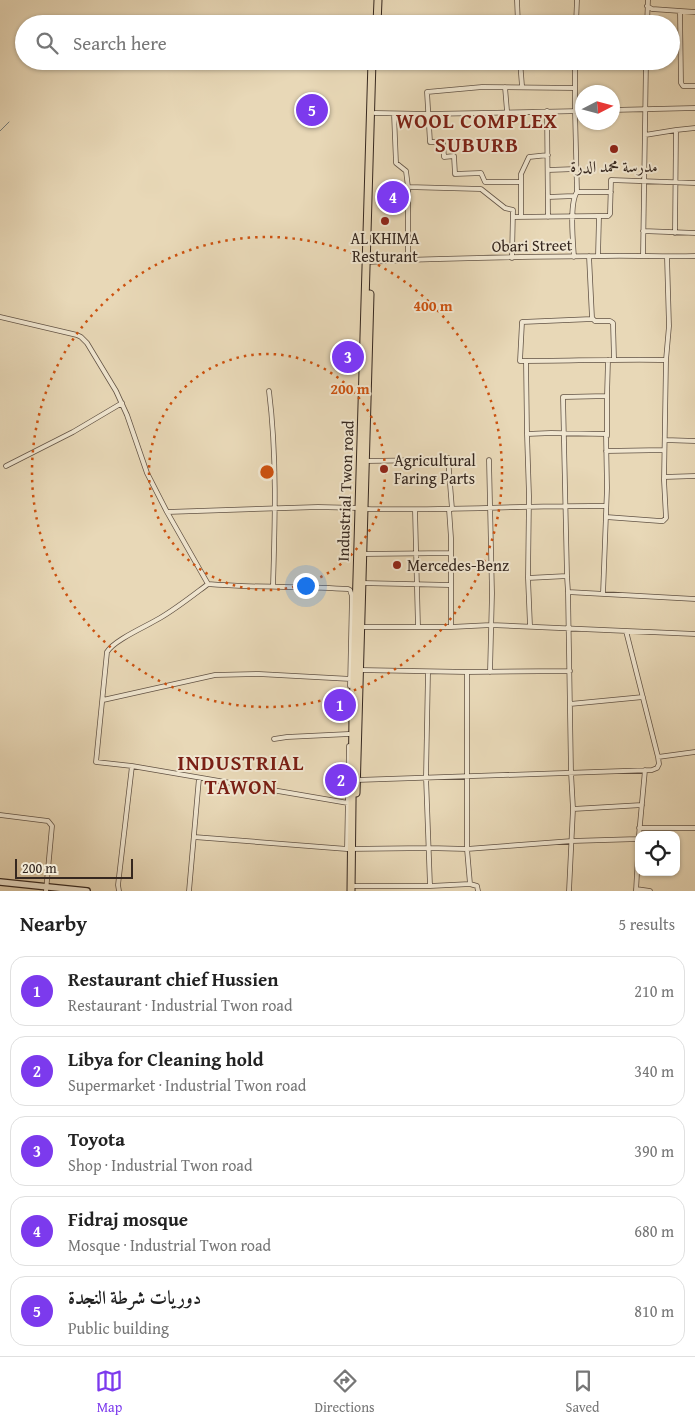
<!DOCTYPE html>
<html lang="en">
<head>
<meta charset="utf-8">
<style>
	:root { --surface:#fff; --page:#f2f2f2; --text:#222; --muted:#767676; --line:#e0e0e0; --accent:#7c3aed }
	body { margin:0; font-family:"Gentium Book Plus",Amiri,serif; background:var(--page); color:var(--text) }
	.controls { position:absolute; right:15px; bottom:15px; display:grid; overflow:hidden; border-radius:10px; box-shadow:0 1px 4px #0004 }
	.controls button { width:45px; height:45px; display:grid; place-items:center; padding:0; border:0; border-bottom:1px solid var(--line); background:var(--surface); color:var(--text); font:25px sans-serif }
	.compass { position:absolute; left:575px; top:85px; width:45px; height:45px; border-radius:50%; background:var(--surface); box-shadow:0 1px 4px #0004; rotate:84deg }
	.scale { position:absolute; left:15px; bottom:12px; width:118px; box-sizing:border-box; padding-left:5px; border:2px solid #35271f; border-top:0; font-size:14px; line-height:18px; white-space:nowrap; color:#35271f; -webkit-text-stroke:4px #f0e6d0; paint-order:stroke }
	.you { position:absolute; left:305px; top:585px; width:18px; height:18px; margin:-12px; border:4px solid #fff; border-radius:50%; background:#1a73e8; box-shadow:0 0 0 8px #1a73e833 }
	.badge { display:grid; place-items:center; width:32px; height:32px; border-radius:50%; background:var(--accent); color:#fff; font-size:16px; font-weight:700 }
	.pin { position:absolute; translate:-50% -50%; border:2px solid #fff; box-shadow:0 1px 5px #0006 }
	.list { margin:0; padding:0; list-style:none }
	h2 { display:flex; justify-content:space-between; align-items:center; height:65px; margin:0; padding:0 20px; font-size:21px }
	h2 small { font-size:16px; font-weight:400; color:var(--muted) }
	.list li { display:grid; grid-template-columns:32px 1fr auto; gap:15px; align-items:center; box-sizing:border-box; height:70px; margin:0 10px 10px; padding:0 10px; border:1px solid var(--line); border-radius:15px }
	.list b { display:block; font-size:19px; white-space:nowrap }
	.list p { margin:0; font-size:16px; white-space:nowrap; color:var(--muted) }
	.list em { font-size:16px; font-style:normal; color:var(--muted) }
	.icon { flex:none; width:28px; height:28px; fill:none; stroke:currentColor; stroke-width:2; stroke-linecap:round; stroke-linejoin:round }
	.map { position:relative; flex:none; width:695px; height:891px; overflow:hidden }
	.search { position:absolute; background:var(--surface); box-shadow:0 1px 4px #0004; left:15px; right:15px; top:15px; height:55px; display:flex; align-items:center; gap:12px; box-sizing:border-box; padding:0 18px; border-radius:28px; color:var(--muted); font-size:19px }
	.sheet { height:465px; background:var(--surface) }
	nav { display:flex; justify-content:space-around; align-items:center; box-sizing:border-box; height:70px; border-top:1px solid var(--line); background:var(--surface); font-size:14px; color:var(--muted) }
	nav a { display:grid; justify-items:center; gap:2px }
	nav .on { color:var(--accent) }
	.map>svg:first-child { display:block }
</style>
</head>
<body>
<div class="map">
<svg width="695" height="891" viewBox="0 0 695 891">
	<rect width="100%" height="100%" fill="#e8d8b7"/>
	<filter id="stains"><feTurbulence type="fractalNoise" baseFrequency=".004" numOctaves="4"/><feColorMatrix values="0 0 0 0 .2 0 0 0 0 .09 0 0 0 0 .02 0 0 0 .5 -.17"/></filter>
	<radialGradient id="worn" r=".72"><stop offset=".6" stop-color="#630" stop-opacity="0"/><stop offset="1" stop-color="#630" stop-opacity=".3"/></radialGradient>
	<g fill="none" stroke-linecap="round" stroke-linejoin="round">
		<path stroke="#747d7d" stroke-width="1" d="M 0,131 L 9,122"/>
		<defs>
			<path id="street" d="M 517,0 L 518,24
				M 647,6 L 652,9 L 695,12
				M 680,12 L 681,83 L 683,86 L 695,86
				M 576,24 L 577,0
				M 647,24 L 648,0
				M 520,61 L 522,86
				M 376,62 L 392,61
				M 505,87 L 507,111
				M 612,110 L 695,108
				M 547,111 L 548,217
				M 375,113 L 428,114 L 582,111
				M 394,114 L 396,163 L 406,171 L 408,187 L 481,189 L 505,208 L 513,210 L 512,258
				M 676,130 L 695,128
				M 645,135 L 676,130 L 675,233
				M 548,170 L 576,169
				M 521,182 L 485,182 L 481,173 L 455,174 L 454,156 L 444,157 L 443,142 L 430,142 L 427,92 L 482,87 L 575,88
				M 577,192 L 611,192
				M 548,197 L 574,196
				M 513,217 L 599,216
				M 521,217 L 521,174 L 529,157 L 548,155
				M 643,231 L 695,233
				M 589,256 L 592,318 L 595,321 L 610,321 L 613,323 L 614,359
				M 598,256 L 599,216 L 608,216 L 610,214 L 611,180 L 695,183
				M 643,256 L 646,61
				M 574,257 C 573,242 569,203 577,192 L 575,111 L 575,61
				M 408,260 L 408,187
				M 370,262 C 447,257 523,257 600,256 C 631,255 663,257 695,256
				M 0,317 L 77,335 L 81,337 L 87,343 L 116,391 L 127,415 L 147,473 L 167,512
				M 592,319 L 522,322 L 520,361 C 569,361 618,359 666,360
				M 608,360 L 607,396 L 563,397 L 567,576 L 568,592 L 695,599
				M 526,361 L 527,434
				M 269,391 C 277,455 275,521 273,586
				M 607,436 L 607,396
				M 665,440 L 695,441
				M 606,451 L 664,450
				M 489,460 L 492,593 L 490,672
				M 366,461 L 431,460 L 448,458 L 452,509
				M 6,466 L 73,432 L 122,403
				M 664,477 L 695,476
				M 365,509 C 445,511 525,505 606,506
				M 449,509 L 451,538 L 451,627
				M 415,510 L 418,627
				M 606,517 L 660,521 L 663,521 L 666,518 L 664,480 L 666,360 L 669,326 L 667,257
				M 363,554 L 451,553
				M 528,578 L 529,496 L 527,434 L 551,433 L 606,434 L 607,488 L 603,594
				M 362,583 L 450,585
				M 208,584 C 192,596 177,608 160,618 C 147,626 114,640 107,652 L 96,762 L 132,766 L 348,803
				M 568,592 L 571,772 L 573,809 L 569,891
				M 530,626 L 528,578 L 567,576
				M 360,627 L 451,627 L 491,625 L 695,634
				M 360,670 L 467,672 L 570,671
				M 428,672 L 426,777 L 430,886
				M 467,672 L 467,849 L 470,884
				M 350,686 L 352,596 L 350,590 L 348,589 C 301,586 254,588 208,584 L 167,512 L 318,507 L 359,508
				M 103,700 L 215,675 L 259,674 L 351,679
				M 570,704 L 643,697
				M 274,739 L 287,737 L 349,734
				M 658,757 L 695,752
				M 357,780 L 652,770 L 657,768 L 659,764 L 658,757 L 626,631
				M 573,809 L 642,805
				M 0,815 L 48,821 L 52,826 L 46,891
				M 639,828 L 695,828
				M 639,835 L 645,770
				M 194,837 L 347,849 L 429,848 L 467,849 L 572,841 L 638,839
				M 347,849 L 349,746
				M 351,886 L 430,886 L 470,884 L 477,886 L 478,891
				M 636,889 L 650,891
				M 119,891 L 118,885 L 132,766
				M 189,891 L 199,778
				M 636,891 L 639,838"/>
			<path id="secondary" d="M 0,882 L 87,891"/>
			<path id="highway" d="M 377,24 L 378,0
				M 356,793 L 370,294
				M 351,891 L 353,715 L 372,61"/>
		</defs>
		<use href="#street" stroke="#625345" stroke-width="5.5"/>
		<use href="#secondary" stroke="#35271f" stroke-width="8"/>
		<use href="#highway" stroke="#35271f" stroke-width="9"/>
		<use href="#street" stroke="#f0e6d0" stroke-width="4"/>
		<use href="#secondary" stroke="#f0e6d0" stroke-width="5.5"/>
		<use href="#highway" stroke="#e8d8b7" stroke-width="7"/>
	</g>
	<g fill="none" stroke="#cd520f" stroke-width="2.5" stroke-dasharray="2.5 5">
		<circle cx="267" cy="472" r="118"/>
		<circle cx="267" cy="472" r="235"/>
	</g>
	<g fill="#8f2418" stroke="#f0e6d0" stroke-width="2">
		<circle cx="614" cy="149" r="5"/>
		<circle cx="385" cy="221" r="5"/>
		<circle cx="384" cy="469" r="5"/>
		<circle cx="397" cy="565" r="5"/>
	</g>
	<g text-anchor="middle" dominant-baseline="central" stroke-width="4" stroke-linejoin="round" paint-order="stroke">
		<g font-size="16" fill="#35271f" stroke="#f0e6d0">
			<text x="614" y="166">مدرسة محمد الدرة</text>
			<text x="385" y="238">AL KHIMA<tspan x="385" dy="18">Resturant</tspan></text>
			<text x="394" y="460" text-anchor="start">Agricultural<tspan x="394" dy="18">Faring Parts</tspan></text>
			<text x="407" y="565" text-anchor="start">Mercedes-Benz</text>
		</g>
		<g font-size="16" fill="#35271f" stroke="#f0e6d0">
			<text transform="translate(532 245) rotate(-1)">Obari Street</text>
			<text transform="translate(345 491) rotate(-88)">Industrial Twon road</text>
		</g>
		<g font-size="21" font-weight="bold" letter-spacing="1" fill="#7a1f14" stroke="#f0e6d0">
			<text x="477" y="120">WOOL COMPLEX<tspan x="477" dy="24">SUBURB</tspan></text>
			<text x="241" y="762">INDUSTRIAL<tspan x="241" dy="24">TAWON</tspan></text>
		</g>
	</g>
	<circle cx="267" cy="472" r="8" fill="#cd520f" stroke="#f0e6d0" stroke-width="2.5"/>
	<g font-size="15" text-anchor="middle" font-weight="bold" fill="#cd520f" stroke="#f0e6d0" stroke-width="4" stroke-linejoin="round" paint-order="stroke">
		<text x="433" y="311">400 m</text>
		<text x="350" y="394">200 m</text>
	</g>
	<rect width="100%" height="100%" filter="url(#stains)"/>
	<rect width="100%" height="100%" fill="url(#worn)"/>
</svg>
<div class="controls">
<button><svg class="icon" aria-label="locate" viewBox="0 0 24 24"><circle cx="12" cy="12" r="6"/><path d="M12 2v4M12 18v4M2 12h4M18 12h4"/></svg></button>
</div>
<svg class="compass" viewBox="-18 -18 36 36"><path d="M0-13l5 13h-10z" fill="#e53935"/><path d="M0 13l5-13h-10z" fill="#767676"/></svg>
<div class="scale">200 m</div>
<div class="you"></div>
<div class="pin badge" style="left:340px;top:705px">1</div>
<div class="pin badge" style="left:341px;top:780px">2</div>
<div class="pin badge" style="left:348px;top:357px">3</div>
<div class="pin badge" style="left:393px;top:197px">4</div>
<div class="pin badge" style="left:312px;top:110px">5</div>
<div class="search"><svg class="icon" aria-label="search" viewBox="0 0 24 24"><circle cx="10" cy="10" r="6"/><path d="M15 15l6 6"/></svg>Search here</div>
</div>
<section class="sheet">
<h2>Nearby<small>5 results</small></h2>
<ul class="list">
<li><span class="badge">1</span><div><b>Restaurant chief Hussien</b><p>Restaurant · Industrial Twon road</p></div><em>210 m</em></li>
<li><span class="badge">2</span><div><b>Libya for Cleaning hold</b><p>Supermarket · Industrial Twon road</p></div><em>340 m</em></li>
<li><span class="badge">3</span><div><b>Toyota</b><p>Shop · Industrial Twon road</p></div><em>390 m</em></li>
<li><span class="badge">4</span><div><b>Fidraj mosque</b><p>Mosque · Industrial Twon road</p></div><em>680 m</em></li>
<li><span class="badge">5</span><div><b>دوريات شرطة النجدة</b><p>Public building</p></div><em>810 m</em></li>
</ul>
</section>
<nav>
<a class="on"><svg class="icon" aria-label="map" viewBox="0 0 24 24"><path d="M3 6l6-2 6 2 6-2v14l-6 2-6-2-6 2zM9 4v14M15 6v14"/></svg>Map</a>
<a><svg class="icon" aria-label="directions" viewBox="0 0 24 24"><path d="M12 3l9 9-9 9-9-9zM9 14v-3h6M13 9l2 2-2 2"/></svg>Directions</a>
<a><svg class="icon" aria-label="saved" viewBox="0 0 24 24"><path d="M7 4h10v16l-5-4-5 4z"/></svg>Saved</a>
</nav>
</body>
</html>
